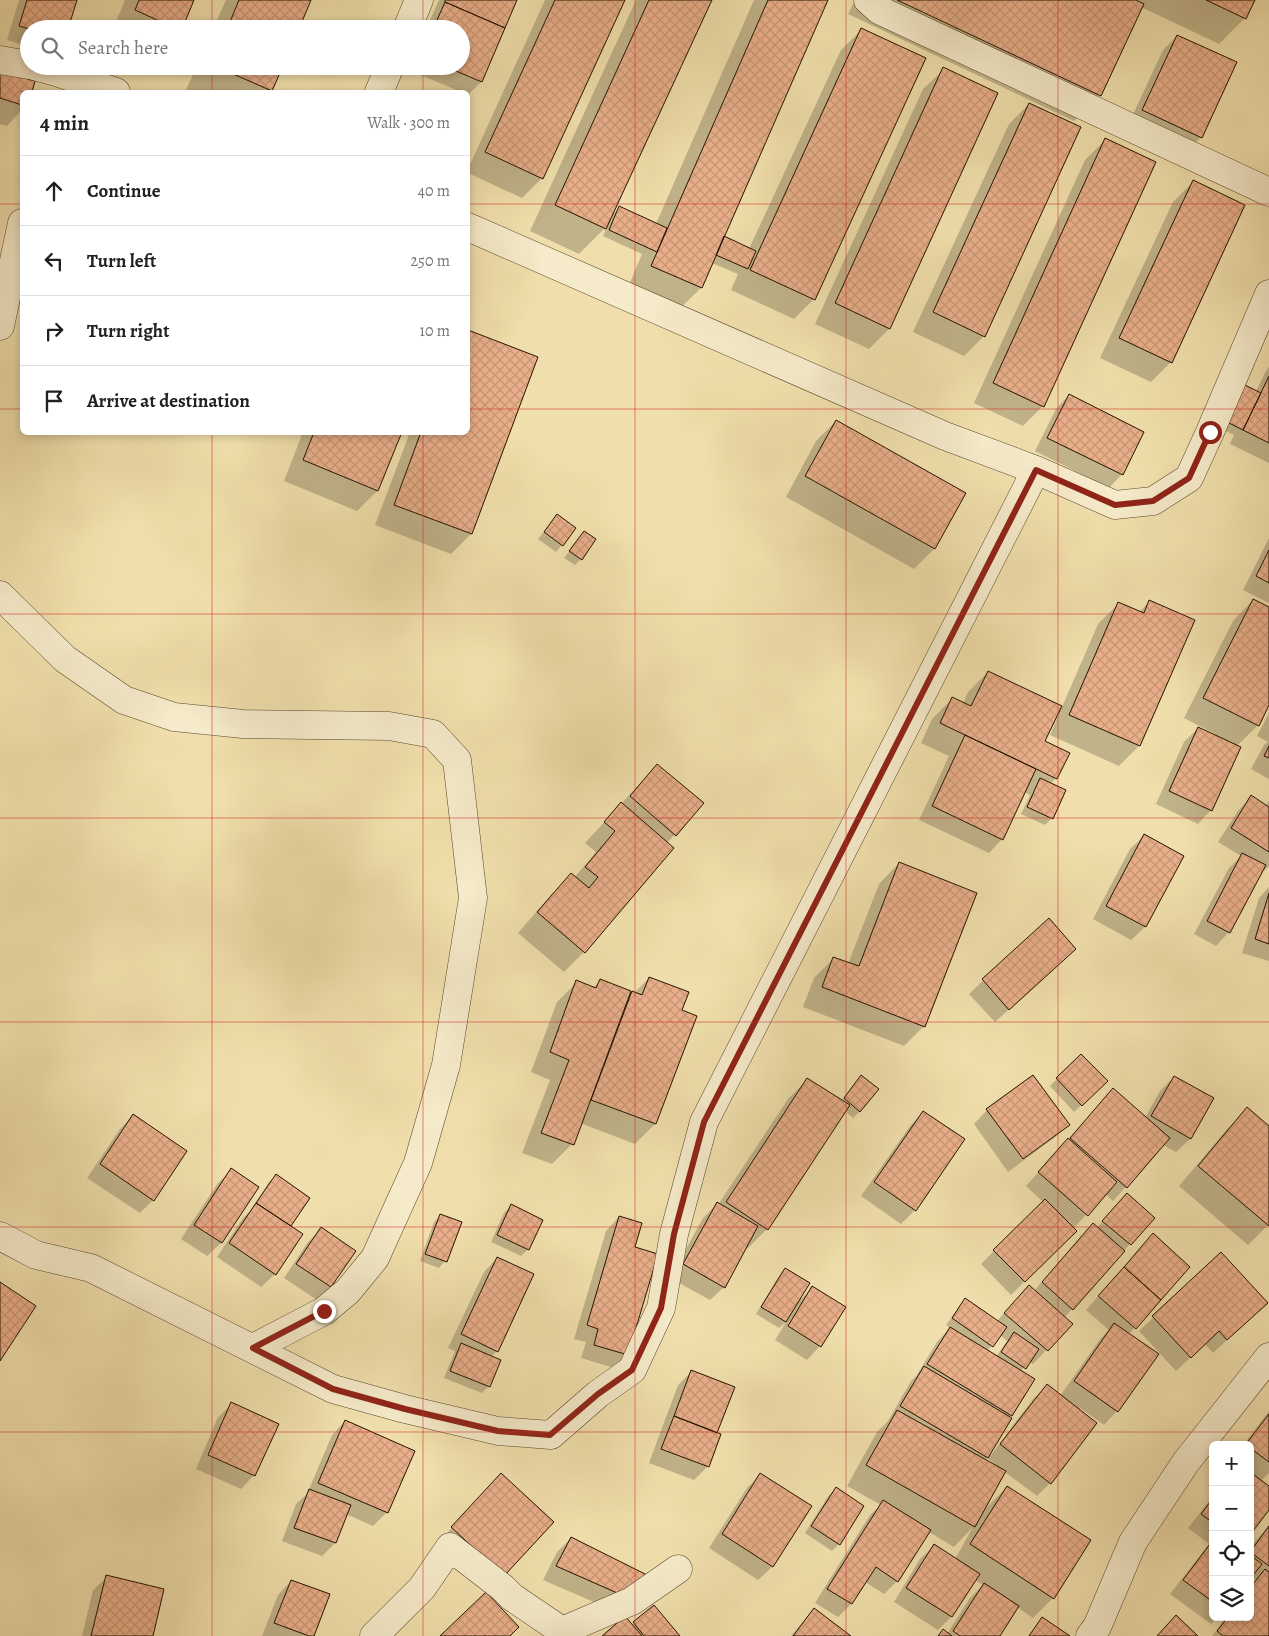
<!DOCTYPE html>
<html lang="en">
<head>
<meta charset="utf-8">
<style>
	:root { --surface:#fff; --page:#f6f6f6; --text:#202124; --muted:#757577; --line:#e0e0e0 }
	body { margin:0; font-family:Alegreya,serif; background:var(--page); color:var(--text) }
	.controls { position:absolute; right:15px; bottom:15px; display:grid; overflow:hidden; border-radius:8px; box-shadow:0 2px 8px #0003 }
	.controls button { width:45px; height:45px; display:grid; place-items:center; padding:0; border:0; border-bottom:1px solid var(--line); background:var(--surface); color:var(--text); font:25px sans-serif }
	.stop { position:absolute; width:15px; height:15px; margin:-11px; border:4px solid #8f2418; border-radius:50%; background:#fff }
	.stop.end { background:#8f2418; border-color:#fff; box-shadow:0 1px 5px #0008 }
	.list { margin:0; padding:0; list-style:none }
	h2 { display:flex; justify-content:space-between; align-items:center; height:65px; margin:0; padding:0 20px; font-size:21px }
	h2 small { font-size:16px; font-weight:400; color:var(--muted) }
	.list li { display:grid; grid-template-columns:32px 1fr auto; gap:15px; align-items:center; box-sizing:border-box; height:70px; padding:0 20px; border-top:1px solid var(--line) }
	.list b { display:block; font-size:19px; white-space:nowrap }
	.list em { font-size:16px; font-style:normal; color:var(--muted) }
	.icon { flex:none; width:28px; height:28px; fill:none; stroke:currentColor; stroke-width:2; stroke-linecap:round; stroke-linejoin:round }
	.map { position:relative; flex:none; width:1269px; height:1636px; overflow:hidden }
	.search { position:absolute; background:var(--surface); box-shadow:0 2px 8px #0003; left:20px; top:20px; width:450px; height:55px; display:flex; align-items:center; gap:12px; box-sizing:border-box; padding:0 18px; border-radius:28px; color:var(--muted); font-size:19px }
	.panel { position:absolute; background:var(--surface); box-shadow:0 2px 8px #0003; left:20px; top:90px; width:450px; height:345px; border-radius:8px }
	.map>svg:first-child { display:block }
</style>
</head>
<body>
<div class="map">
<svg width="1269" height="1636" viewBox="0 0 1269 1636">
	<defs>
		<pattern id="building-cross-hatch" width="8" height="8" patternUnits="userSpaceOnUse" patternTransform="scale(1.25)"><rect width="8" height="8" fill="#e9af8a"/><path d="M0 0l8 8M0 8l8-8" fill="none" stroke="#c89675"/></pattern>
	</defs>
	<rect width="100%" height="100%" fill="#f0dfac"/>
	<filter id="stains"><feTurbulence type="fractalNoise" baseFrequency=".004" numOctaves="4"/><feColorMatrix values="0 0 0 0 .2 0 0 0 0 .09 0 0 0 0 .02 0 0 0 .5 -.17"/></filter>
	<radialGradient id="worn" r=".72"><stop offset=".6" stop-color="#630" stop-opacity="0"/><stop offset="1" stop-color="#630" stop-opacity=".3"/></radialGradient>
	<path fill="#0003" fill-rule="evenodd" d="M 19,0 L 75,0 L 29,29 L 29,47 L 7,40 Z
		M 125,0 L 193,0 L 180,29 L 113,29 Z
		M 226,0 L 310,0 L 298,29 L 213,29 Z
		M 439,0 L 516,0 L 481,82 L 468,95 L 468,92 L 461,92 L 409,70 L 410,66 L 461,66 L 461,29 L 426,29 Z
		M 545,0 L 624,0 L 542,178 L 522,198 L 468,173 L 468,169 Z
		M 636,0 L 710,0 L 611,216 L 619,208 L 656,224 L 754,0 L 827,0 L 723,237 L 749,249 L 841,50 L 861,30 L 814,299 L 794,319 L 731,290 L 738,274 L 712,263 L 701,288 L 675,313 L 626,292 L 642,254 L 603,236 L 607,226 L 579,254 L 530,231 Z
		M 855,0 L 1254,0 L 1245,18 L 1219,44 L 1141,7 L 1100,95 L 1074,121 L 848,14 Z
		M 1177,36 L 1201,137 L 1187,151 L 1129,123 L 1163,50 Z
		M 197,66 L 281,66 L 269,92 L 191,92 L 186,90 Z
		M 944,69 L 997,93 L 889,329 L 869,349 L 815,324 L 923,89 Z
		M 0,73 L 34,82 L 31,92 L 22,92 L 22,110 L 7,126 L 0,124 Z
		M 1029,104 L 984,336 L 964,356 L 913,332 L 1009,124 Z
		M 1105,140 L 1043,406 L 1023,426 L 974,403 L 1085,160 Z
		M 1193,182 L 1171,362 L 1151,382 L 1100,358 L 1173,202 Z
		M 468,332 L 537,358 L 471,534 L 451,554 L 375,525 L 410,432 L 468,432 Z
		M 1269,367 L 1269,463 L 1230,444 L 1234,435 L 1215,426 L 1256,391 L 1266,371 Z
		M 1069,395 L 1122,474 L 1109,488 L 1035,451 L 1056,409 Z
		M 836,421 L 934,549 L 914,569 L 786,497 L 816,441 Z
		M 303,432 L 401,432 L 377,491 L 357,511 L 284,481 Z
		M 557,516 L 562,545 L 556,552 L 538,539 Z
		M 584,532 L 581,559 L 575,565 L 564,558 Z
		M 1269,538 L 1269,603 L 1243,590 Z
		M 1253,600 L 1269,609 L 1269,703 L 1258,725 L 1237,746 L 1211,810 L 1198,824 L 1156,804 L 1184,742 L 1198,728 L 1214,736 L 1215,734 L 1184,718 L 1233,621 Z
		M 1150,601 L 1139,746 L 1119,766 L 1050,735 L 1059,714 L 1057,713 L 1043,742 L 1056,778 L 1050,784 L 1052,818 L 1045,825 L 1021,814 L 1030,795 L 1024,792 L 1002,839 L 989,853 L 919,820 L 949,756 L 921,743 L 932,719 L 952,699 L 963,704 L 968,692 L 988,672 L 1062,707 L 1098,624 L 1118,604 L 1139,612 Z
		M 1269,713 L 1269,779 L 1251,769 L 1264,745 L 1268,742 L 1257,736 Z
		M 657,765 L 702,804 L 667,843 L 584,952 L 564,972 L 518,933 L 551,895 L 571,875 L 574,878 L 596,852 L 585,843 Z
		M 1251,797 L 1266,806 L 1269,800 L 1269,866 L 1264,871 L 1262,870 L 1229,932 L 1216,946 L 1194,934 L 1229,868 L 1241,856 L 1218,842 L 1238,811 Z
		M 1144,836 L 1182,856 L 1145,927 L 1131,940 L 1093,919 L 1130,849 Z
		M 899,863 L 924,1026 L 904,1046 L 803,1007 L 814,978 L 834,958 L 848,964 L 879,884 Z
		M 1269,887 L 1269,961 L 1242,953 L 1259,898 Z
		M 1048,919 L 1061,962 L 995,1022 L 969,994 Z
		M 649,978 L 681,1011 L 655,1124 L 635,1144 L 580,1123 L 572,1144 L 552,1164 L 522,1153 L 550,1080 L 531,1072 L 557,1002 L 577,982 L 593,988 L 600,981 L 634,993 Z
		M 1081,1055 L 1106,1081 L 1074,1112 L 1050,1086 Z
		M 1174,1077 L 1212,1099 L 1190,1139 L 1176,1152 L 1163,1145 L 1113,1201 L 1105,1194 L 1073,1229 L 1075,1231 L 1011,1295 L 981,1264 L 1043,1202 L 1026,1186 L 1113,1090 L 1145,1118 L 1160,1091 Z
		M 808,1079 L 841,1101 L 855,1083 L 860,1111 L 853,1118 L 845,1111 L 767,1229 L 747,1249 L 745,1248 L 724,1287 L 710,1300 L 670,1278 L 703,1218 L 717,1204 L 718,1205 L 788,1099 Z
		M 1247,1109 L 1267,1125 L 1269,1123 L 1269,1224 L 1248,1245 L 1179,1186 L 1227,1129 Z
		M 987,1110 L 1068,1125 L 1054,1138 L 1008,1172 L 974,1124 Z
		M 923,1112 L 915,1210 L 901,1224 L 861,1196 L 910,1126 Z
		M 133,1116 L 153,1200 L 140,1213 L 87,1178 L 120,1129 Z
		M 232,1170 L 257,1188 L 221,1243 L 207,1256 L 181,1239 L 218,1183 Z
		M 276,1176 L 308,1199 L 290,1227 L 275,1274 L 261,1287 L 217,1257 L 243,1218 L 250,1211 L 269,1182 Z
		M 1120,1201 L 1153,1218 L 1064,1318 L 1071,1324 L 1033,1364 L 1029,1361 L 1020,1372 L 1033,1380 L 1009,1417 L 989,1454 L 991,1455 L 1033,1399 L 1047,1386 L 1060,1396 L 1101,1338 L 1109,1330 L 1086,1310 L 1140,1249 L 1188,1267 L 1129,1334 L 1117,1411 L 1104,1425 L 1080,1408 L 1050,1483 L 1037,1496 L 1005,1472 L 983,1511 L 1007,1487 L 1053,1598 L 1033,1618 L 1017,1607 L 998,1636 L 938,1636 L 947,1634 L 970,1598 L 983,1585 L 975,1580 L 951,1617 L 938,1630 L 894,1602 L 920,1559 L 934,1546 L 955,1559 L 973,1527 L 954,1547 L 929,1532 L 897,1581 L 884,1594 L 865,1582 L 851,1604 L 838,1617 L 815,1603 L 870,1515 L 881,1505 L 847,1486 L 877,1432 L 888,1421 L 911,1381 L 916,1376 L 937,1342 L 950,1328 L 946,1325 L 959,1307 L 965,1300 L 996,1322 L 1029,1286 L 1034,1291 L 1080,1238 L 1097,1228 ZM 1000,1335 L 1007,1341 L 996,1357 L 987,1351 ZM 987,1458 L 997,1466 L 996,1467 L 984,1460 Z
		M 511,1206 L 528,1249 L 521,1256 L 491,1242 L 504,1213 Z
		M 441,1215 L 445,1261 L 439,1268 L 420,1261 L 434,1222 Z
		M 619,1217 L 634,1248 L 627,1354 L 614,1368 L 581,1358 L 586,1342 L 574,1339 L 606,1231 Z
		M 321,1229 L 355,1251 L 330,1287 L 317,1300 L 284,1278 L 308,1242 Z
		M 1221,1254 L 1253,1316 L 1213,1353 L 1205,1344 L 1176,1371 L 1139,1331 Z
		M 497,1258 L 497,1351 L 491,1357 L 489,1386 L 482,1393 L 444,1378 L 455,1351 L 448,1348 L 484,1272 Z
		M 785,1269 L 799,1301 L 812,1288 L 820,1346 L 807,1360 L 775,1340 L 786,1322 L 779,1328 L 756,1314 L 779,1276 Z
		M 691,1372 L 715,1434 L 708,1466 L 694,1480 L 649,1463 L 678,1385 Z
		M 232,1404 L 254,1475 L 241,1489 L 196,1469 L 218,1417 Z
		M 1269,1411 L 1269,1473 L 1261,1481 L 1269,1488 L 1269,1507 L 1250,1532 L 1250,1445 L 1243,1445 Z
		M 345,1421 L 387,1512 L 373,1526 L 346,1514 L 335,1543 L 322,1556 L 282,1541 L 296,1504 L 307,1494 L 332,1435 Z
		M 760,1475 L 810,1506 L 772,1567 L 758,1580 L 709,1548 L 747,1488 Z
		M 488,1488 L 503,1576 L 439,1542 Z
		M 836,1489 L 863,1506 L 839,1544 L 832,1551 L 805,1533 L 829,1495 Z
		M 1213,1496 L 1213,1617 L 1218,1617 L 1211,1624 L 1170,1594 L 1209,1544 L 1188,1528 Z
		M 1269,1525 L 1269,1633 L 1266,1636 L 1212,1636 L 1226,1617 L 1250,1617 L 1250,1586 L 1256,1580 L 1250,1577 L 1250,1548 Z
		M 571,1538 L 647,1576 L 610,1609 L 543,1580 L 557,1552 Z
		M 107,1577 L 151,1636 L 82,1636 L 93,1590 Z
		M 291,1581 L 312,1636 L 262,1636 L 278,1595 Z
		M 654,1606 L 679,1636 L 604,1636 L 631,1626 Z
		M 814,1610 L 849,1636 L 791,1636 L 801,1624 Z
		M 1042,1618 L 1068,1636 L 1028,1636 Z"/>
	<path fill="url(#building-cross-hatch)" stroke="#251200" d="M 27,0 L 77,0 L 68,29 L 29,29 L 19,26 Z
		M 139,0 L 194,0 L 182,29 L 177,29 L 135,10 Z
		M 239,0 L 311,0 L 299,29 L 227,29 Z
		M 445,0 L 517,0 L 505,28 L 445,2 Z
		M 555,0 L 625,0 L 543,179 L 485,152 Z
		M 649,0 L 712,0 L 606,229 L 555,205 Z
		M 768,0 L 828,0 L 702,288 L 651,266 Z
		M 897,0 L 1136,0 L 1144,4 L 1101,96 Z
		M 1206,0 L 1255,0 L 1246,19 Z
		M 445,2 L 505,28 L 482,82 L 444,66 L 461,66 L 461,29 L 433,29 Z
		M 861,28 L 926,58 L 815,300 L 750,270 Z
		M 1177,35 L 1237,62 L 1202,138 L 1142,110 Z
		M 215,66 L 283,66 L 272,91 Z
		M 943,67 L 998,93 L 890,329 L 835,303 Z
		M 0,71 L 35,81 L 32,92 L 22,92 L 22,105 L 0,98 Z
		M 1029,103 L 1081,127 L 985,337 L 933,312 Z
		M 1105,138 L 1156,162 L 1044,407 L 993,383 Z
		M 1193,180 L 1245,205 L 1172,363 L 1119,338 Z
		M 619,206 L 667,228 L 657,252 L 609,230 Z
		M 724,236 L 756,251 L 748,269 L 716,255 Z
		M 468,330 L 538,357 L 472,534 L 394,505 L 421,432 L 468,432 Z
		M 1269,376 L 1269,443 L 1243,430 Z
		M 1239,382 L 1261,393 L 1243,430 L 1221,419 Z
		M 1069,394 L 1144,432 L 1123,475 L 1047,438 Z
		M 836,420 L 966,493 L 935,549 L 805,476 Z
		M 314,432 L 402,432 L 378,491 L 303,460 Z
		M 557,514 L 576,528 L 563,546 L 544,532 Z
		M 584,531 L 596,539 L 582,560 L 569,551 Z
		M 1269,550 L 1269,583 L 1256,576 Z
		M 1253,599 L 1269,607 L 1269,705 L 1259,726 L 1203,698 Z
		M 1149,600 L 1195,620 L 1140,746 L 1069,715 L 1118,602 L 1144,613 Z
		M 988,671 L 1062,706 L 1045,741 L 1070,753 L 1057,779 L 940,723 L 952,697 L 971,706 Z
		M 1198,727 L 1241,747 L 1212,811 L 1169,791 Z
		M 965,735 L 1036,769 L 1003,840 L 932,806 Z
		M 1269,746 L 1269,758 L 1264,756 Z
		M 657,764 L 704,803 L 676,836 L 630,796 Z
		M 1040,778 L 1066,790 L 1053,819 L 1027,807 Z
		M 1251,795 L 1269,807 L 1269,852 L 1231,828 Z
		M 621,802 L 674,848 L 585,953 L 537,912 L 571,873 L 589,888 L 598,877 L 585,867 L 615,831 L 604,822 Z
		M 1144,834 L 1184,856 L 1146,927 L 1106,906 Z
		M 1242,853 L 1266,865 L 1230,933 L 1207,921 Z
		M 899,862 L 977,893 L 925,1027 L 822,987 L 833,957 L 859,966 Z
		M 1269,893 L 1269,944 L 1255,939 Z
		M 1049,918 L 1076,949 L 1009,1010 L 982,979 Z
		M 649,977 L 689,992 L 682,1010 L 697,1016 L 656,1124 L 591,1100 L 632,991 L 642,995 Z
		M 600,979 L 631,991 L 574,1145 L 541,1133 L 569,1060 L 550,1052 L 576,980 L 596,988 Z
		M 1081,1054 L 1108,1081 L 1082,1106 L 1056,1078 Z
		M 861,1075 L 879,1089 L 860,1112 L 844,1098 Z
		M 1033,1075 L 1070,1125 L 1023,1159 L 986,1109 Z
		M 1174,1076 L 1214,1098 L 1191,1139 L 1151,1116 Z
		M 807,1078 L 850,1105 L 768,1230 L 726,1202 Z
		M 1113,1088 L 1170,1138 L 1127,1188 L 1070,1138 Z
		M 1247,1107 L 1269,1126 L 1269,1226 L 1198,1166 Z
		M 923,1111 L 965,1139 L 916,1211 L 874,1182 Z
		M 133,1114 L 187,1151 L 154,1201 L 100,1164 Z
		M 1068,1138 L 1117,1182 L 1088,1216 L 1038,1172 Z
		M 231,1168 L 259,1187 L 222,1243 L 194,1225 Z
		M 276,1174 L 310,1198 L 291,1226 L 256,1203 Z
		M 1127,1193 L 1155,1218 L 1131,1245 L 1102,1221 Z
		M 1045,1199 L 1077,1231 L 1025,1282 L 993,1250 Z
		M 717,1202 L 758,1226 L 725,1288 L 683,1264 Z
		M 256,1203 L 303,1234 L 276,1275 L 229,1243 Z
		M 511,1204 L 543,1220 L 529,1250 L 497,1235 Z
		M 440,1214 L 462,1222 L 447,1262 L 425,1254 Z
		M 619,1216 L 642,1223 L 635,1247 L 658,1254 L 628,1355 L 594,1345 L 598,1329 L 587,1325 Z
		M 1093,1223 L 1125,1251 L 1073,1310 L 1042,1282 Z
		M 321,1227 L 356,1251 L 331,1287 L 296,1264 Z
		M 1153,1233 L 1190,1267 L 1161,1300 L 1124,1267 Z
		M 1221,1252 L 1268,1303 L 1227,1340 L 1219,1331 L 1191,1358 L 1152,1316 Z
		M 497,1257 L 534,1274 L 498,1352 L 461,1334 Z
		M 1124,1267 L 1161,1300 L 1136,1329 L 1098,1296 Z
		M 785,1268 L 810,1283 L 786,1322 L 761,1307 Z
		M 0,1282 L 36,1306 L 0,1361 Z
		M 1029,1285 L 1073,1324 L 1048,1351 L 1004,1313 Z
		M 812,1286 L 846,1307 L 821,1347 L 788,1326 Z
		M 965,1298 L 1007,1327 L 993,1347 L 952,1318 Z
		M 1114,1323 L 1159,1354 L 1118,1412 L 1074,1381 Z
		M 950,1327 L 1035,1379 L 1012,1416 L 927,1364 Z
		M 1014,1332 L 1039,1349 L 1026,1369 L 1001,1352 Z
		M 461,1343 L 501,1360 L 490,1387 L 450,1371 Z
		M 924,1366 L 1012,1418 L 988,1458 L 900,1406 Z
		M 691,1370 L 735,1387 L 717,1433 L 674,1416 Z
		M 1047,1384 L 1097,1423 L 1051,1484 L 1000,1444 Z
		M 231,1402 L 279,1424 L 255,1476 L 208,1455 Z
		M 897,1410 L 1006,1471 L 975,1527 L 866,1465 Z
		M 1269,1414 L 1269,1462 L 1250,1448 L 1250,1445 L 1246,1444 Z
		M 674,1416 L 721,1434 L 709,1467 L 661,1449 Z
		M 345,1420 L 415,1451 L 388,1513 L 318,1483 Z
		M 1250,1472 L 1269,1486 L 1269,1510 L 1250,1535 Z
		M 501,1473 L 554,1522 L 504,1576 L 451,1527 Z
		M 760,1473 L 812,1506 L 773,1567 L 722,1534 Z
		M 1007,1486 L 1091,1540 L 1054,1599 L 970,1544 Z
		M 836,1487 L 864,1506 L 840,1545 L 811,1526 Z
		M 309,1489 L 351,1505 L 336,1543 L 294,1528 Z
		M 1213,1498 L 1213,1523 L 1201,1514 Z
		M 883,1500 L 931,1530 L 898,1582 L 876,1567 L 852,1604 L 827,1589 Z
		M 1269,1526 L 1269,1566 L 1250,1552 Z
		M 571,1537 L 649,1576 L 624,1596 L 556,1566 Z
		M 1213,1540 L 1213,1602 L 1183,1580 Z
		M 934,1544 L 980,1574 L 952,1617 L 906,1588 Z
		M 1250,1555 L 1262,1564 L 1250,1579 Z
		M 1265,1569 L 1269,1572 L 1269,1635 L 1268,1636 L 1223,1636 L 1217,1631 L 1228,1617 L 1250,1617 L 1250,1588 Z
		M 106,1575 L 164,1589 L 153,1636 L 91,1636 Z
		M 291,1580 L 330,1594 L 314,1636 L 309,1636 L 274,1623 Z
		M 984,1583 L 1019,1606 L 1000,1636 L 960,1636 L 953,1631 Z
		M 486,1592 L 519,1627 L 510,1636 L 440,1636 Z
		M 654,1605 L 680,1636 L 644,1636 L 633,1622 Z
		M 814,1608 L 851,1636 L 793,1636 Z
		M 1176,1615 L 1198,1636 L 1157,1636 Z
		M 625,1616 L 642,1636 L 602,1636 Z
		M 1042,1617 L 1070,1636 L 1029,1636 Z
		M 943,1629 L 952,1636 L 938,1636 Z"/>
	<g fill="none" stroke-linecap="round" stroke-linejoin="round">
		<defs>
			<path id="minor" d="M 868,0 L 879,10 L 1269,192
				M 407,29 L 419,0
				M 0,60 L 29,65
				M 34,66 L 56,72 L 116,92
				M 379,92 L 390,66
				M 468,227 L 945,436 L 1036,470 L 1115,505 L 1153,501 L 1189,478 L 1210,432 L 1269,294
				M 0,326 L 22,223
				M 0,595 L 65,659 L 124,700 L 174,717 L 243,724 L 389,726 L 433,734 L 457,760 L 473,898 L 446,1065 L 418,1163 L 375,1258 L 348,1291 L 324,1311 L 253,1348
				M 0,1236 L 36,1255 L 91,1268 L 333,1389 L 405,1409 L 498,1431 L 551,1435 L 598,1394 L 632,1370 L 661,1308 L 674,1234 L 704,1122 L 1036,470
				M 562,1631 L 632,1601 L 678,1569
				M 374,1636 L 422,1588 L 450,1547 L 503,1588 L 512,1597 L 562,1631 L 566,1636
				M 1090,1636 L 1097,1627 L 1133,1542 L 1186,1462 L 1269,1357"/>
		</defs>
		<use href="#minor" stroke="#58452b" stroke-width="29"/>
		<use href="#minor" stroke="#f5eac9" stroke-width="28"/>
	</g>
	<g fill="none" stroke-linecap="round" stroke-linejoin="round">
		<path stroke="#8f2418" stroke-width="6" d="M 324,1311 L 253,1348 L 333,1389 L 405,1409 L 498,1431 L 550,1435 L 598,1394 L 632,1370 L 661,1308 L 674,1234 L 704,1122 L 1036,470 L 1115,505 L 1153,501 L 1189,478 L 1210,432"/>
	</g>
	<path fill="none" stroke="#d62828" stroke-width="1" stroke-opacity="0.55" d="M 212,0 L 212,29M 423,0 L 423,29M 635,0 L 635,1636M 846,0 L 846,1636M 1058,0 L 1058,1636M 212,66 L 212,92M 423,66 L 423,92M 0,204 L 22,204M 468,204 L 1269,204M 0,409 L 22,409M 468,409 L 1269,409M 212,432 L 212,1636M 423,432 L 423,1636M 0,614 L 1269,614M 0,818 L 1269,818M 0,1022 L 1269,1022M 0,1227 L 1269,1227M 0,1432 L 1269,1432"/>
	<rect width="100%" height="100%" filter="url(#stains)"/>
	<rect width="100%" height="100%" fill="url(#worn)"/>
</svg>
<div class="controls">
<button>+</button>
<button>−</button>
<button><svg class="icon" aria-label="locate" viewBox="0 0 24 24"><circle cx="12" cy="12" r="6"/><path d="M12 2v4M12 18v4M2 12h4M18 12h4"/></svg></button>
<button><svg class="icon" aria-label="layers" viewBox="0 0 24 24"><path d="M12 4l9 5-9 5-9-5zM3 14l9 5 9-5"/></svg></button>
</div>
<div class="stop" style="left:1210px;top:432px"></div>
<div class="stop end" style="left:324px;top:1311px"></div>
<div class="search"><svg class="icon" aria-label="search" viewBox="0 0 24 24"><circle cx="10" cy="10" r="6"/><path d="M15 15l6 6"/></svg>Search here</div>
<section class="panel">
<h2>4 min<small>Walk · 300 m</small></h2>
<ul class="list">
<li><svg class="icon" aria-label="ahead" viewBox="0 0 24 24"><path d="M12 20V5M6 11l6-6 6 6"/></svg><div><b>Continue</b></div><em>40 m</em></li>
<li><svg class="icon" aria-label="left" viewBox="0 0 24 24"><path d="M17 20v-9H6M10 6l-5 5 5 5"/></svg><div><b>Turn left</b></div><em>250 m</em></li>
<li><svg class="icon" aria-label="right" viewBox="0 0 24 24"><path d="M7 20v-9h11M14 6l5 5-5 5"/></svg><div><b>Turn right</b></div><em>10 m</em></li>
<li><svg class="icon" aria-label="arrive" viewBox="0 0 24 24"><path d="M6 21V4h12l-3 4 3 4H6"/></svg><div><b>Arrive at destination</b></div></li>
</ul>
</section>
</div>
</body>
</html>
